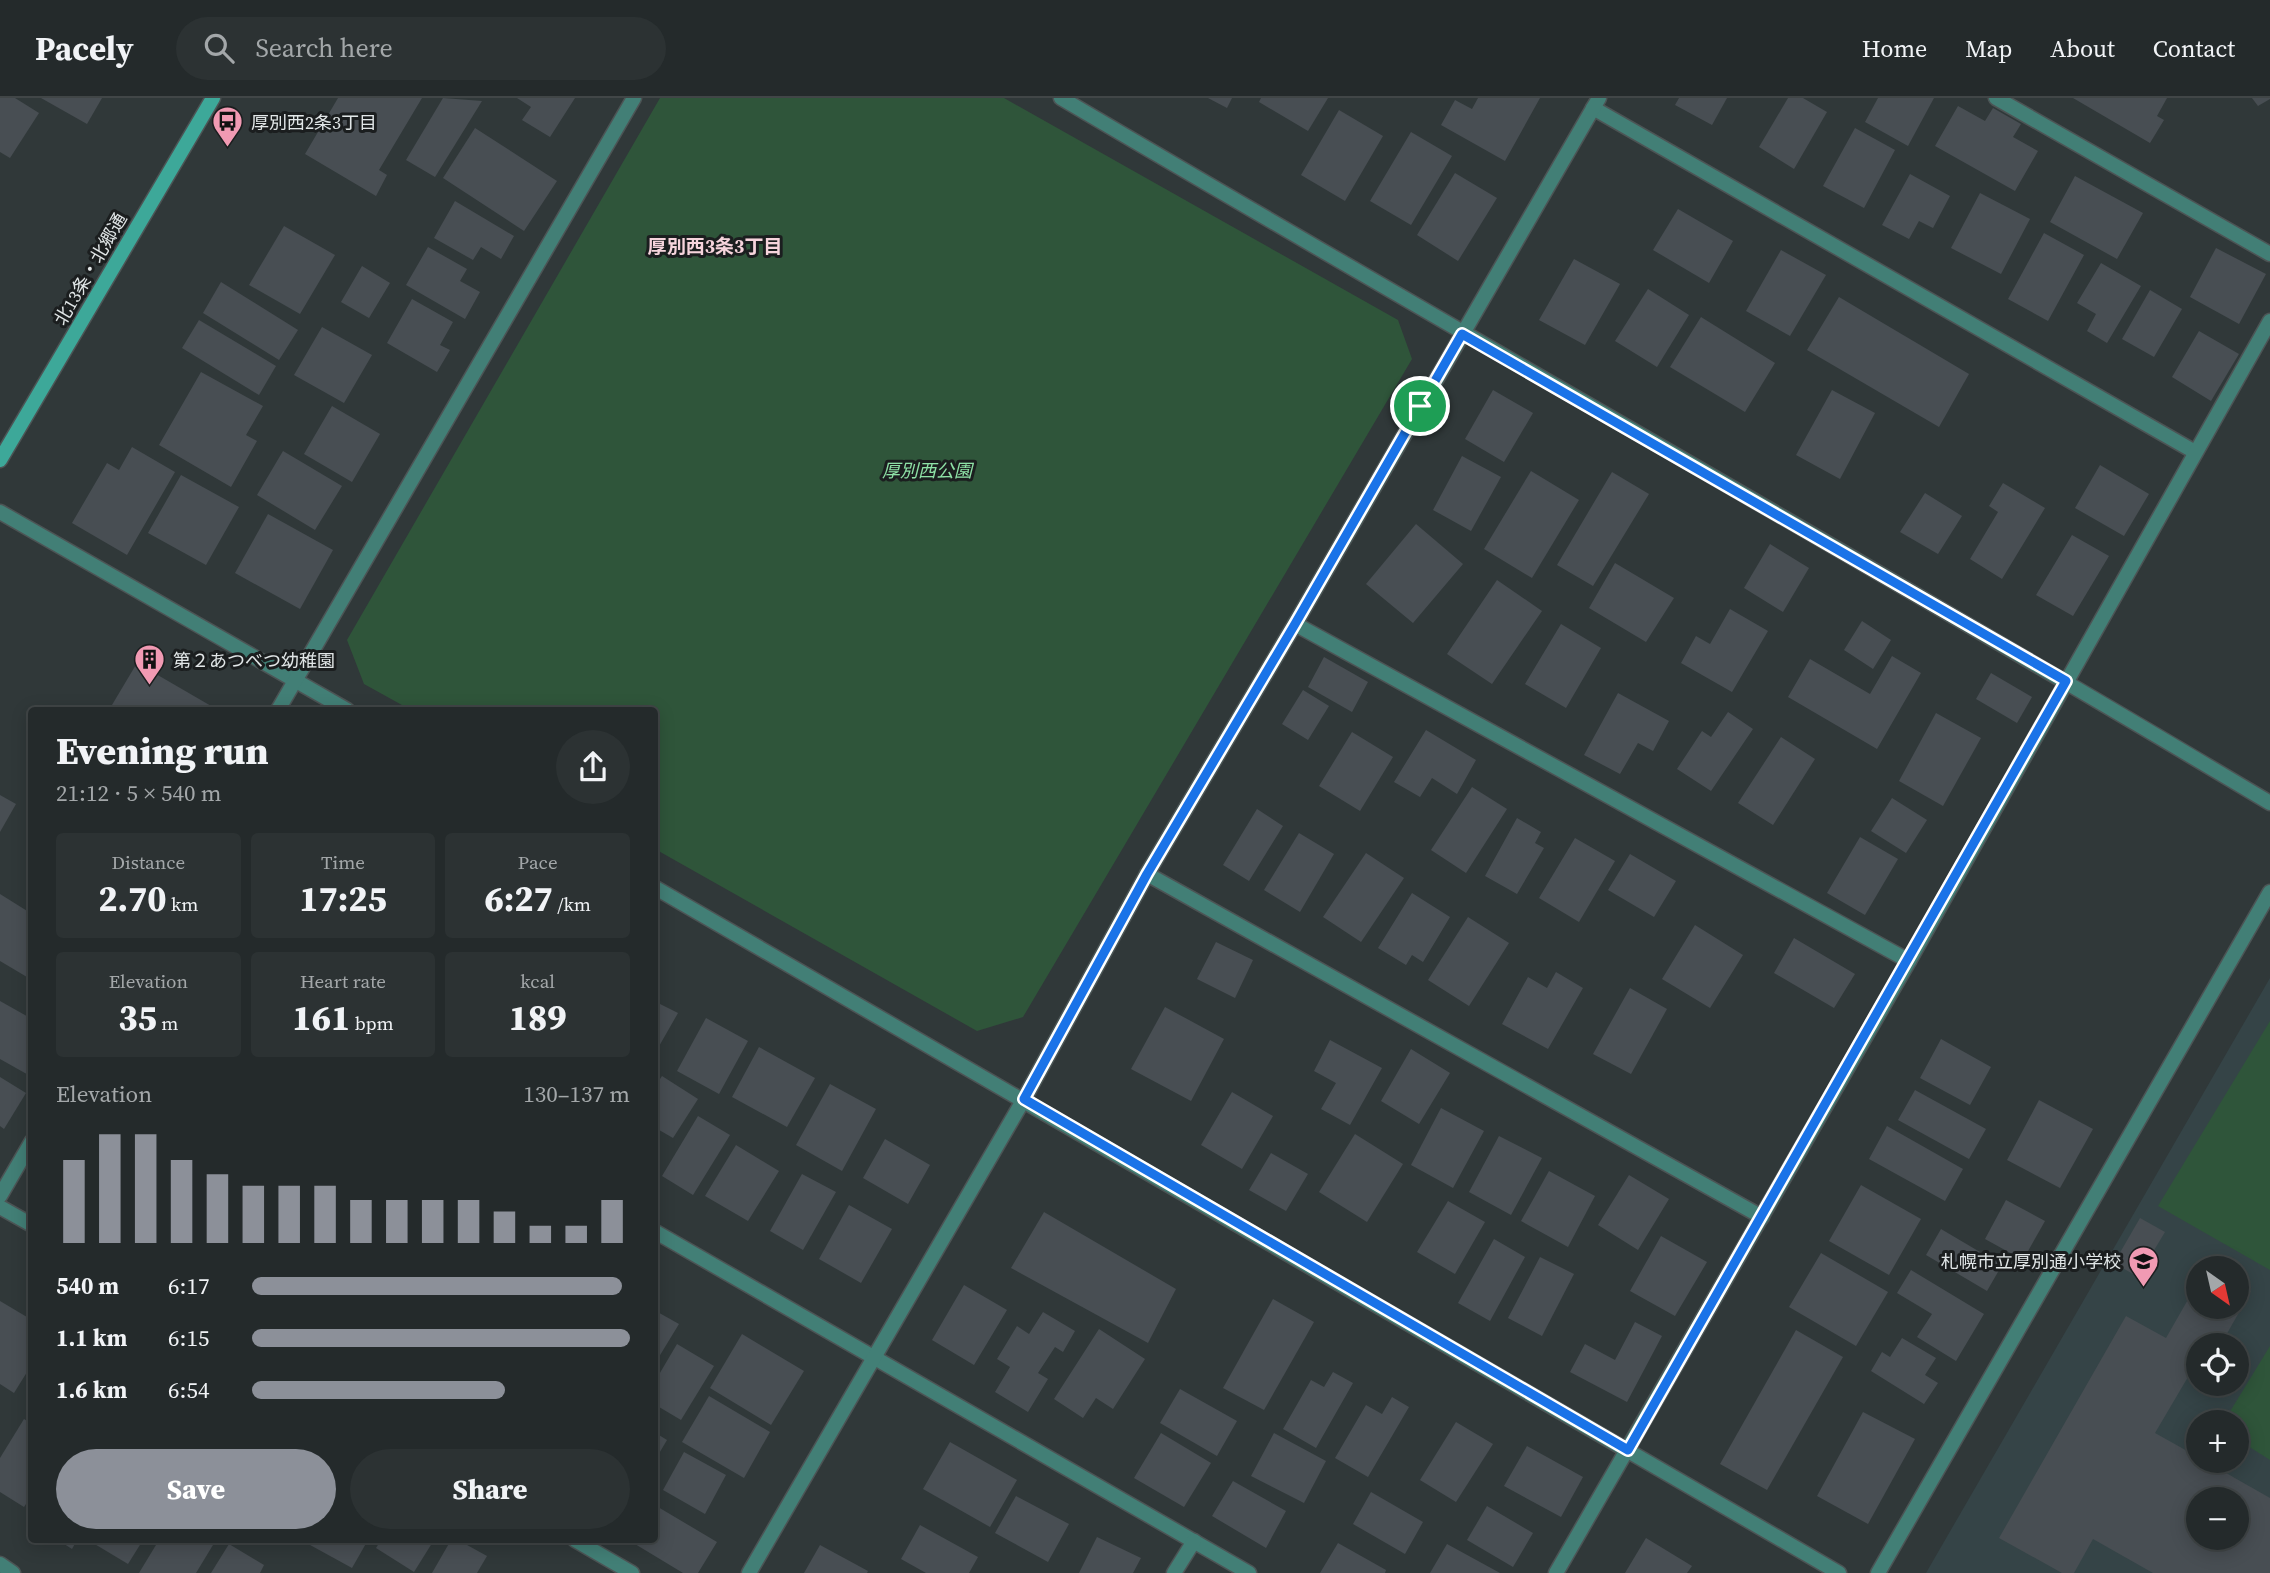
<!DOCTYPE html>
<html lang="en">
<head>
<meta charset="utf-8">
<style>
  :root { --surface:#242a2b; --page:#2c3233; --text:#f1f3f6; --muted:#a3a7a9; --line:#414647; --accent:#8c9099 }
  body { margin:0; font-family:"Source Serif 4","Noto Sans JP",serif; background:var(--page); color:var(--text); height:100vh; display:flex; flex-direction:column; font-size:26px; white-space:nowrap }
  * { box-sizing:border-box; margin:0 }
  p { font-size:23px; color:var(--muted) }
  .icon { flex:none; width:38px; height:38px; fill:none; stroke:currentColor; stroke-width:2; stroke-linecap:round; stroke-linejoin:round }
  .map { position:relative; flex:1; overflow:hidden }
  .sheet { position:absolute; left:28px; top:609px; width:630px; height:836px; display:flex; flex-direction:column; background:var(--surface); border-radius:7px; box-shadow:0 4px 18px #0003,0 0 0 2px var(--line) }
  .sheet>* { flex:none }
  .needle { width:46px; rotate:146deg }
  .tools { position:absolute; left:2186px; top:1158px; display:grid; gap:14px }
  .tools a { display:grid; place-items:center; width:63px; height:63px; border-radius:50%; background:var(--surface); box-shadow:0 4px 18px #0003,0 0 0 2px var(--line); font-size:35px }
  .pin { position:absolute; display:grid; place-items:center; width:60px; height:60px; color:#fff; margin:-30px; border:4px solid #fff; border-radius:50%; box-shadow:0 2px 7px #0007 }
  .round { display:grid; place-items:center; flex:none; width:74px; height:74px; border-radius:37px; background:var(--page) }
  .head { display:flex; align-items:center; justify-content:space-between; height:119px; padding:0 28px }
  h1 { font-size:38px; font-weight:800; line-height:52px }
  .figures { display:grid; grid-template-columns:repeat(3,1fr); gap:10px; height:119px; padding:7px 28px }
  .figures div { display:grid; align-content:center; border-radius:7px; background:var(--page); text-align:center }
  .figures b { font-size:35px; font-weight:800 }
  .figures small { font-size:19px; font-weight:400 }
  .figures p { font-size:19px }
  .chart { height:196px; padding:14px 28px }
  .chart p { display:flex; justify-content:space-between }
  .chart svg { width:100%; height:126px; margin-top:7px; stroke:var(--accent); stroke-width:6 }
  .primary-button { display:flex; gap:14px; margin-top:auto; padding:14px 28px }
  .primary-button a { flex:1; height:80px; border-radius:42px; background:var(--accent); color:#fff; font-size:28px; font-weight:800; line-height:80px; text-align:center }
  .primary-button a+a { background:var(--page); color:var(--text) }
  ul { padding:0 28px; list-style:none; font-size:23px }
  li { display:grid; grid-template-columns:112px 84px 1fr; align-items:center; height:52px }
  li i { height:18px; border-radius:9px; background:var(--accent) }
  header { display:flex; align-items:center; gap:42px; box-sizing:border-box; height:98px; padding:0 35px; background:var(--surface); border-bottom:2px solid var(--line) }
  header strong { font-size:33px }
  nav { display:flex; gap:38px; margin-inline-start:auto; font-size:24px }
  .search { width:490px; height:63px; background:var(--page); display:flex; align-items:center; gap:18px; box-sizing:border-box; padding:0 24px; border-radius:38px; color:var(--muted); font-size:26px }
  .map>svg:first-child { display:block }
</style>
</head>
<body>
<header>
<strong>Pacely</strong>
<div class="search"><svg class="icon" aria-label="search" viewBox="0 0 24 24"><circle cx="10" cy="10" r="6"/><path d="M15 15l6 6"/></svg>Search here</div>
<nav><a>Home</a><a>Map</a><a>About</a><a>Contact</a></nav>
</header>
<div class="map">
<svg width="2270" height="1475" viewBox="0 0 2270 1475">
  <rect width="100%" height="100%" fill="#303839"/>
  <path fill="#354447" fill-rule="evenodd" d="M2270,880V1475H1926ZM2198,1171H2236V1209H2198ZM2198,1248H2236V1286H2198ZM2198,1325H2236V1363H2198ZM2198,1402H2236V1440H2198Z"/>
  <g fill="#2f553a">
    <path d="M660,0H1004L1398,222L1412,261L1023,919L977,933L655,751L654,612H411L364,586L347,542Z"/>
    <path d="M2270,923V1172L2158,1108Z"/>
    <path d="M2270,1248V1362L2237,1341L2236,1325H2223Z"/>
  </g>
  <g fill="#484e53" fill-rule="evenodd">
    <path d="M0,0H15L39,15L10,60L0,54Z"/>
    <path d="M41,0H102L87,26Z"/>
    <path d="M338,0H422L379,72L387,77L376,98L305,56Z"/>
    <path d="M443,0L482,3L435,79L406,62Z"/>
    <path d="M517,0H575L550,39L522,22L531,9Z"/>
    <path d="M1208,0H1232L1227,10Z"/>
    <path d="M1261,0H1328L1308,33L1259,4Z"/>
    <path d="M1478,0H1540L1505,63L1441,27L1455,2L1472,11Z"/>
    <path d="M1679,0H1727L1712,27L1675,7Z"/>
    <path d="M1788,0H1803L1827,14L1794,71L1759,49Z"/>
    <path d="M1878,0H1934L1908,48L1865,24Z"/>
    <path d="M2073,0H2167L2157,18L2164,22L2150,45Z"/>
    <path d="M2252,0H2270V1L2258,8Z"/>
    <path d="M1958,8L1985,23L1993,10L2021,26L2013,39L2038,53L2015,93L1935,48Z"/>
    <path d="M1339,12L1383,38L1345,103L1301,77Z"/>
    <path d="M475,30L557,83L524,133L443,80Z"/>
    <path d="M1855,30L1895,52L1864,110L1823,88Z"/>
    <path d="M1411,34L1452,58L1411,127L1370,103Z"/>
    <path d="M1455,75L1497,100L1458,163L1417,137Z"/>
    <path d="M1910,76L1950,98L1933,130L1919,123L1909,141L1882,127Z"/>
    <path d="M2075,78L2143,115L2117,161L2050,124Z"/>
    <path d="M1980,95L2030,121L2001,176L1951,150Z"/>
    <path d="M455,103L514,138L501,161L481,149L473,162L434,140Z"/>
    <path d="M1678,111L1733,143L1709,185L1653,152Z"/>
    <path d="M284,128L335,157L300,216L249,187Z"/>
    <path d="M2044,135L2084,157L2048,223L2008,201Z"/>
    <path d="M428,149L467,171L460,183L480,194L465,221L406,187Z"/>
    <path d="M2216,150L2266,176L2239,226L2190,199Z"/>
    <path d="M1781,152L1826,177L1790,238L1746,213Z"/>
    <path d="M1574,161L1620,186L1585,247L1539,222Z"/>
    <path d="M2101,165L2141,188L2107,245L2087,233L2096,216L2077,205Z"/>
    <path d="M362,168L390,185L369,220L341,204Z"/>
    <path d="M221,184L298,232L279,262L203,215Z"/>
    <path d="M1648,191L1689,217L1657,269L1615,243Z"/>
    <path d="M2150,192L2182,211L2154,259L2122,241Z"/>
    <path d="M1839,199L1969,276L1939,329L1807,252Z"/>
    <path d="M412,201L453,224L440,247L450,252L437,274L387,245Z"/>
    <path d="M1701,219L1775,265L1745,314L1670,269Z"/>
    <path d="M199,222L276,268L259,297L182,250Z"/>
    <path d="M322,229L372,257L344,305L294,277Z"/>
    <path d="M2199,233L2239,256L2211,303L2172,279Z"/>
    <path d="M201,274L263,308L246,337L257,343L231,389L159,347Z"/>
    <path d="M1493,292L1533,315L1504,364L1465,341Z"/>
    <path d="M1832,292L1875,315L1840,381L1796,357Z"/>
    <path d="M332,308L380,336L352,384L304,356Z"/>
    <path d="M132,349L175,374L127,457L72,425L107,365L119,372Z"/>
    <path d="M283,353L342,388L315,432L257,397Z"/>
    <path d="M1462,358L1501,379L1471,433L1433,412Z"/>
    <path d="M2100,367L2149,396L2124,438L2075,410Z"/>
    <path d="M1531,373L1579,402L1532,480L1484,451Z"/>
    <path d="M1612,374L1649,396L1593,488L1557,467Z"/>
    <path d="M181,377L239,409L206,467L148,435Z"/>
    <path d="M2003,385L2045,410L2002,481L1970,461L1998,414L1989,408Z"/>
    <path d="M1925,395L1962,418L1938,456L1900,434Z"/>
    <path d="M268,416L333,452L300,511L235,475Z"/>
    <path d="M1416,426L1463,466L1413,525L1366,486Z"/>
    <path d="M2072,437L2109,458L2073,518L2036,497Z"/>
    <path d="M1770,446L1809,470L1783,514L1744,490Z"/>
    <path d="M1615,465L1674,500L1646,544L1589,510Z"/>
    <path d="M1497,482L1542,513L1492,586L1447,556Z"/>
    <path d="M1730,511L1768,533L1732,594L1681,565L1696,538L1710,546Z"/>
    <path d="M1862,523L1891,542L1873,571L1844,552Z"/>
    <path d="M1561,526L1601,550L1566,610L1525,586Z"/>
    <path d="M1892,558L1921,575L1877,651L1788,599L1810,561L1870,596Z"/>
    <path d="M1324,559L1368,584L1352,614L1308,589Z"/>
    <path d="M137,565L218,612H109Z"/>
    <path d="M1991,575L2032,599L2017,625L1976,601Z"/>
    <path d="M1303,592L1329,608L1308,642L1282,626Z"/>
    <path d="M1618,595L1669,623L1653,653L1638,645L1620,676L1584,657Z"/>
    <path d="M1728,614L1753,631L1711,693L1677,671L1702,633L1711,639Z"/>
    <path d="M1936,615L1981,640L1943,708L1899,683Z"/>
    <path d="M1426,632L1476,662L1457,696L1432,680L1420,699L1394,684Z"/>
    <path d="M1352,634L1393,659L1360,713L1319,688Z"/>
    <path d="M1781,639L1815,661L1773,727L1738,705Z"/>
    <path d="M1472,689L1507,711L1466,775L1431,752Z"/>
    <path d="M0,697L16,706L0,734Z"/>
    <path d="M1892,700L1927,722L1906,755L1871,733Z"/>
    <path d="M1257,711L1283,728L1249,783L1223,767Z"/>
    <path d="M1517,720L1541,734L1535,745L1544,750L1517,796L1485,778Z"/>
    <path d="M1299,735L1334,756L1300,814L1264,792Z"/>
    <path d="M1860,739L1898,761L1865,817L1827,795Z"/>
    <path d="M1575,740L1615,763L1579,824L1539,800Z"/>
    <path d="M1366,755L1404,780L1361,844L1323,819Z"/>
    <path d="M1630,756L1676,783L1654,819L1608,792Z"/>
    <path d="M1412,795L1450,819L1423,864L1412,857L1406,867L1378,850Z"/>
    <path d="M0,796L32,816V882L0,863Z"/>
    <path d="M1468,819L1509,845L1469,908L1428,882Z"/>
    <path d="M1695,827L1743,857L1710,910L1662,881Z"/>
    <path d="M1794,840L1855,876L1834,910L1774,875Z"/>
    <path d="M1216,844L1253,862L1235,900L1197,881Z"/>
    <path d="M1556,874L1583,890L1548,951L1502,926L1528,879L1547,890Z"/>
    <path d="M1630,890L1667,911L1631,976L1593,956Z"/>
    <path d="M0,903L32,921V979L0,961Z"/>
    <path d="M654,903L678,915L654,957Z"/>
    <path d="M1165,909L1224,941L1191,1003L1131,971Z"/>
    <path d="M706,920L748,943L719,996L677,973Z"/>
    <path d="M1941,941L1991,969L1970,1007L1920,980Z"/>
    <path d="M1330,942L1382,970L1350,1027L1321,1011L1336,985L1314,973Z"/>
    <path d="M759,949L815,980L787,1029L732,999Z"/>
    <path d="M1411,951L1450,975L1419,1026L1381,1003Z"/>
    <path d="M662,978L698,1001L673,1040L654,1029V990Z"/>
    <path d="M0,979L26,995L4,1031L0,1028Z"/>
    <path d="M830,986L876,1011L842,1073L796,1047Z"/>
    <path d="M1915,992L1986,1031L1969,1061L1898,1022Z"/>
    <path d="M1232,994L1273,1018L1242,1071L1201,1047Z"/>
    <path d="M2039,1002L2093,1031L2060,1090L2007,1062Z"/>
    <path d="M1441,1010L1484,1033L1453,1090L1411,1067Z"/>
    <path d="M698,1018L730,1037L693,1097L662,1078Z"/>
    <path d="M1887,1028L1963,1071L1945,1103L1869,1061Z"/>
    <path d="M1355,1036L1403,1066L1367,1124L1319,1094Z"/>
    <path d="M1499,1038L1542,1060L1511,1117L1469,1094Z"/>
    <path d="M885,1041L930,1067L908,1106L863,1080Z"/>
    <path d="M736,1047L779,1073L748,1123L705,1098Z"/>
    <path d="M1271,1055L1308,1076L1286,1113L1249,1092Z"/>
    <path d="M1549,1073L1595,1098L1568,1149L1521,1123Z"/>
    <path d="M802,1076L836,1094L803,1152L770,1133Z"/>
    <path d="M1629,1077L1669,1101L1638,1152L1598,1127Z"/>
    <path d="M1861,1087L1921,1121L1889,1177L1829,1143Z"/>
    <path d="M2006,1102L2045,1123L2023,1162L1985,1141Z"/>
    <path d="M1448,1103L1485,1124L1455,1176L1417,1154Z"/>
    <path d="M849,1107L892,1131L861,1185L819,1161Z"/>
    <path d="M1044,1114L1176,1191L1148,1245L1011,1170Z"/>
    <path d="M2140,1120L2165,1134L2138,1179L2114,1165Z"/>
    <path d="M1941,1131L2002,1167L1987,1193L1926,1157Z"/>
    <path d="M1661,1138L1707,1164L1675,1218L1630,1193Z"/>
    <path d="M1494,1141L1525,1159L1490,1223L1458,1205Z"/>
    <path d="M1821,1155L1888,1194L1856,1248L1789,1209Z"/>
    <path d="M1540,1159L1574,1176L1542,1238L1508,1220Z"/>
    <path d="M1911,1172L1984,1216L1956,1263L1917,1239L1932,1216L1897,1195Z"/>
    <path d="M2198,1184V1209H2236V1185L2251,1193L2220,1248H2198V1262L2155,1335L2198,1359V1363H2205L2270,1400V1475H2153L2093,1441L2074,1475H2062L1999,1440L2126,1218L2166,1240ZM2198,1402H2236V1440H2198Z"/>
    <path d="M964,1187L1007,1212L974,1267L932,1242Z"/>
    <path d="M1273,1201L1314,1224L1264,1312L1223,1290Z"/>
    <path d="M0,1203L32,1222V1266L14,1295L0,1286Z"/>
    <path d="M654,1212L679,1226L654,1267Z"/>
    <path d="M1043,1214L1075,1233L1063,1254L1055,1249L1038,1275L1048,1281L1028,1314L995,1294L1010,1269L997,1261L1017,1228L1029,1236Z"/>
    <path d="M1635,1224L1662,1238L1627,1304L1570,1274L1585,1246L1615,1262Z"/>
    <path d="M1099,1231L1145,1261L1113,1311L1096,1300L1083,1320L1054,1301Z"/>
    <path d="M1796,1232L1843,1259L1767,1392L1720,1366Z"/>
    <path d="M742,1236L804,1273L771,1327L710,1290Z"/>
    <path d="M1902,1240L1936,1260L1925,1277L1938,1285L1924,1306L1871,1273L1882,1254L1890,1259Z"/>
    <path d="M677,1246L714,1268L681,1322L654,1306V1285Z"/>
    <path d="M1333,1274L1353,1285L1316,1350L1283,1331L1311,1282L1324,1289Z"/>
    <path d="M1180,1291L1237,1323L1217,1358L1160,1325Z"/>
    <path d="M709,1298L770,1334L744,1380L682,1344Z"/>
    <path d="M1392,1299L1409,1309L1368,1379L1335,1360L1366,1307L1382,1316Z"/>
    <path d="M1863,1314L1915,1341L1868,1426L1817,1398Z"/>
    <path d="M24,1321L32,1326V1397L24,1409L0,1394V1360Z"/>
    <path d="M1456,1324L1493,1346L1456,1404L1420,1382Z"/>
    <path d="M654,1334L667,1342L654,1364Z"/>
    <path d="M1161,1335L1211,1365L1184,1409L1134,1380Z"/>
    <path d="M1274,1335L1326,1363L1304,1405L1251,1378Z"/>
    <path d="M950,1344L1017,1382L990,1429L923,1391Z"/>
    <path d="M1527,1348L1583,1379L1561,1419L1504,1388Z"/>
    <path d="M684,1354L726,1377L705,1416L663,1392Z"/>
    <path d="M1233,1383L1286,1413L1266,1450L1212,1418Z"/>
    <path d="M1371,1394L1423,1424L1405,1456L1353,1426Z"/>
    <path d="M1016,1398L1069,1426L1048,1464L995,1435Z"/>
    <path d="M1487,1408L1533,1435L1513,1469L1467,1442Z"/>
    <path d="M658,1409L717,1444L698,1475H683L635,1446L637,1442H654V1414Z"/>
    <path d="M920,1427L978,1459L969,1475H926L901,1461Z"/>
    <path d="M1097,1439L1141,1460L1133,1475H1079Z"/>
    <path d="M1646,1440L1692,1468L1687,1475H1625Z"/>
    <path d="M58,1442H77L72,1451Z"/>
    <path d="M88,1442H143L128,1466Z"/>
    <path d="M159,1442H216L196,1475H139Z"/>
    <path d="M301,1442H368L352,1470Z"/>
    <path d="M381,1442H434L414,1474L376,1450Z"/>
    <path d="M451,1442H458L487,1458L477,1475H432Z"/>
    <path d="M1338,1445L1386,1472L1385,1475H1320Z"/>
    <path d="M229,1446L264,1467L260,1475H211Z"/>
    <path d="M1447,1446L1500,1475H1430Z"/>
    <path d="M820,1447L868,1473L867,1475H804Z"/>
  </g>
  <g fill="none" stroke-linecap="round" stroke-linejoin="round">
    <defs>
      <g id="minor">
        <path d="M1061,0C1463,237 1870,466 2270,705"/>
        <path d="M1996,0L2270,156"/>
        <path d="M1593,10L2195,354"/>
        <path d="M0,414L347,612"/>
        <path d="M1295,526L1909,863"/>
        <path d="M278,612L634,0"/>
        <path d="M1147,776L1762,1119"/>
        <path d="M654,789L1839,1475"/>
        <path d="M0,1098L32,1043"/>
        <path d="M0,1109L32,1127"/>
        <path d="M654,1133L1249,1475"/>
        <path d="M575,1442L632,1475"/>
        <path d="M0,1466L13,1475"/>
        <path d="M749,1475L1024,1001L1147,776L1295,526L1599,0"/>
        <path d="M1174,1475L1194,1443"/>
        <path d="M1556,1475L1909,863L2270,223"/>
        <path d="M1878,1475L2270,794"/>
      </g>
      <path id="secondary" d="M0,362L213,0"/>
    </defs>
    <use href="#minor" stroke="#4c5455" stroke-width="17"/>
    <use href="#secondary" stroke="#4c5455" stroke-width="17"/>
    <use href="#minor" stroke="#427f76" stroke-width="14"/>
    <use href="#secondary" stroke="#3da899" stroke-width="14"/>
  </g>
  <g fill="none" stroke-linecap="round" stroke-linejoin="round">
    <defs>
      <path id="route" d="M1462,236L2066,583L1628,1352L1024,1001L1147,776L1295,526Z"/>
    </defs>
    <use href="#route" stroke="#fff" stroke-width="14"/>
    <use href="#route" stroke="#1a73e8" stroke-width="9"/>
  </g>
  <defs>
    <symbol id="bus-pin" viewBox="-11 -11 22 30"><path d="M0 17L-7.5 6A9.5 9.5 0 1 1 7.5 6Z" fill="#f19ab3" stroke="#1b1e1f"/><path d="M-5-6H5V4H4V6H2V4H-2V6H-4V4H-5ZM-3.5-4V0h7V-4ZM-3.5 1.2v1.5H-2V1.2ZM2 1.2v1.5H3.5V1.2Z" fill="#111"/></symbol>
    <symbol id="building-pin" viewBox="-11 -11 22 30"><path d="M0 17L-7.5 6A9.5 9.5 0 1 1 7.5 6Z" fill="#f19ab3" stroke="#1b1e1f"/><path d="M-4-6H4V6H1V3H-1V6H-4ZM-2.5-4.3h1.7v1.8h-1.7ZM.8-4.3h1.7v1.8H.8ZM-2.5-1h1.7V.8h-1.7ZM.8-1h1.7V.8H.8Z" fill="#111"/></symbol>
    <symbol id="school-pin" viewBox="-11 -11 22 30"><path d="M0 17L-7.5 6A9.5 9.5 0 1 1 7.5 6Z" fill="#f19ab3" stroke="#1b1e1f"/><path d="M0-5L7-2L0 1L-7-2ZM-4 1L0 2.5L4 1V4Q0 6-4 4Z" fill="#111"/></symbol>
  </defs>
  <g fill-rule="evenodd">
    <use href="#bus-pin" x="210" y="6" width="35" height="47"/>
    <use href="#building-pin" x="132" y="544" width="35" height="47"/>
    <use href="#school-pin" x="2126" y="1146" width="35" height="47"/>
  </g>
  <g text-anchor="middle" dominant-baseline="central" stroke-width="6" stroke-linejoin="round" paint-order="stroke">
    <g font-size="18" fill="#e1e6e7" stroke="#1b1e1f" text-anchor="start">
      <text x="251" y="24">厚別西2条3丁目</text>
      <text x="173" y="562">第２あつべつ幼稚園</text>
      <text x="2121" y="1163" text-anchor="end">札幌市立厚別通小学校</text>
    </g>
    <g font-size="18" fill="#e1e6e7" stroke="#1b1e1f">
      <text transform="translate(90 171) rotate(-60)">北13条・北郷通</text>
    </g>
    <g font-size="18" font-style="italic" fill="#8ee1a6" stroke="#1b1e1f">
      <text x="927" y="372">厚別西公園</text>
    </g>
    <g font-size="19" font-weight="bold" fill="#f6d4dc" stroke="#1b1e1f">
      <text x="715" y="148">厚別西3条3丁目</text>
    </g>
  </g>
</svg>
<div class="tools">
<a><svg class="needle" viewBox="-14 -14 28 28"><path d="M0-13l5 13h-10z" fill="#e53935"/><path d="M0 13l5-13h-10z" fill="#a3a7a9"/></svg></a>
<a><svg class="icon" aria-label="locate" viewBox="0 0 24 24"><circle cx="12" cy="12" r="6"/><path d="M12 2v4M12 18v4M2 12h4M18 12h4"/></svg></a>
<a>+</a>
<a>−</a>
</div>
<div class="pin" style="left:1420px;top:308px;background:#1e9e55"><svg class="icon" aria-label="arrive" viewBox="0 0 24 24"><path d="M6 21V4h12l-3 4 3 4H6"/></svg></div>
<section class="sheet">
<div class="head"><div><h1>Evening run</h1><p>21:12 · 5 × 540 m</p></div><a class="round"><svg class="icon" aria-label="share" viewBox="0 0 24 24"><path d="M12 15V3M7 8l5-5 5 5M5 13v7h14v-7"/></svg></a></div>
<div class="figures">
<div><p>Distance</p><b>2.70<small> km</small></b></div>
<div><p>Time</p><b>17:25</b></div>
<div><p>Pace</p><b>6:27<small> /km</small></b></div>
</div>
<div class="figures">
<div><p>Elevation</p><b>35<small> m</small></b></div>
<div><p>Heart rate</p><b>161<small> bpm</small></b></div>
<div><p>kcal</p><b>189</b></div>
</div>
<div class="chart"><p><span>Elevation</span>130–137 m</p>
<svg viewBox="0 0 160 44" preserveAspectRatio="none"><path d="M5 44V15M15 44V6M25 44V6M35 44V15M45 44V20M55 44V24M65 44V24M75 44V24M85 44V29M95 44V29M105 44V29M115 44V29M125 44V33M135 44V38M145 44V38M155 44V29"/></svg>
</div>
<ul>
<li><b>540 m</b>6:17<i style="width:98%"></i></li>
<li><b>1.1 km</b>6:15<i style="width:100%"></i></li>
<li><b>1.6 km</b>6:54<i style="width:67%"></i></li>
</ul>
<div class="primary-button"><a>Save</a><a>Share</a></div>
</section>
</div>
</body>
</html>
